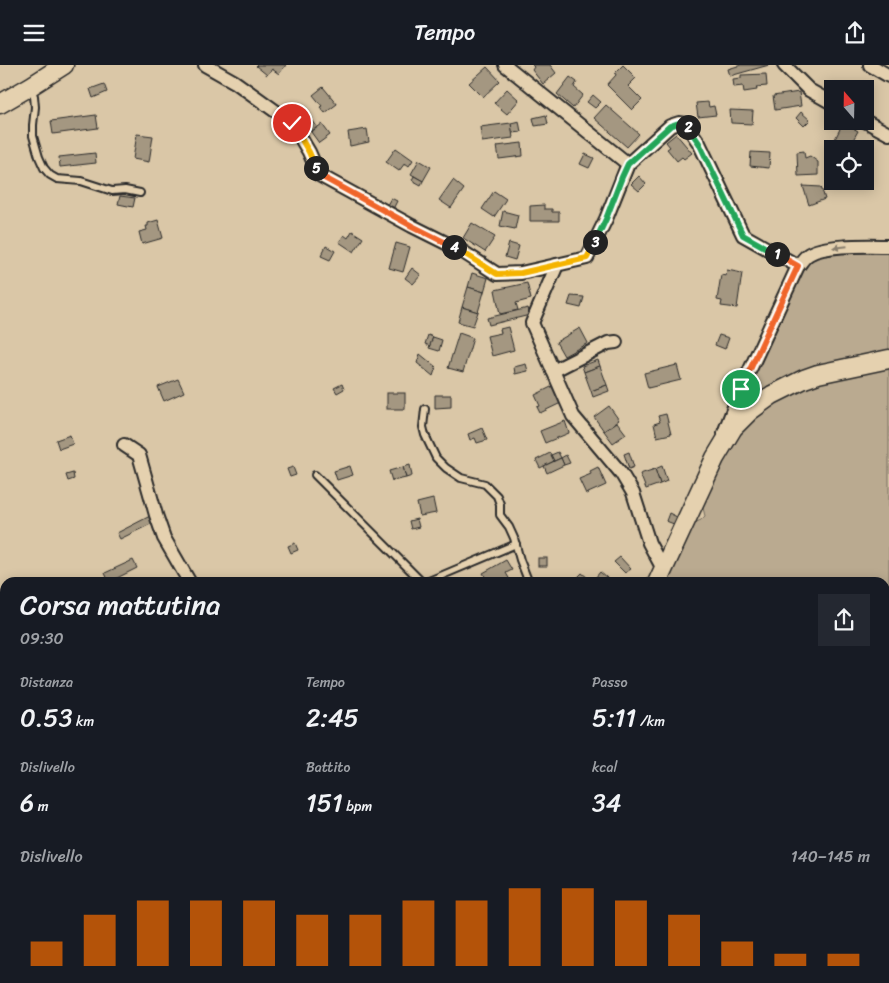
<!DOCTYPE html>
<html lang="it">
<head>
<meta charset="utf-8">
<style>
  :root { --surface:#171b24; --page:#242831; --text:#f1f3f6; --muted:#9ea1a6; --accent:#b45309 }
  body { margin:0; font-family:Sriracha,sans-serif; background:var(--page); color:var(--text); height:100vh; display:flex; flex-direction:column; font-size:19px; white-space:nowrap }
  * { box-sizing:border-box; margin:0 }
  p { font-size:16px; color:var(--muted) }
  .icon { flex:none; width:28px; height:28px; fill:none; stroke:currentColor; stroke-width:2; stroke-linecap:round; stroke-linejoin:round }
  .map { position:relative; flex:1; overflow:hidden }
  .panel { position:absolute; left:0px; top:512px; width:890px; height:406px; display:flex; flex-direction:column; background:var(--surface); border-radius:15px 15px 0 0; box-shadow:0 2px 12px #0003 }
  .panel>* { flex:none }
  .needle { width:32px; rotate:340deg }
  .tools { position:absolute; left:824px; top:15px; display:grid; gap:10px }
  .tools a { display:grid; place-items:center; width:50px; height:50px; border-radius:0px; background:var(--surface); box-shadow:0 2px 12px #0003; font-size:25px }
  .pin { position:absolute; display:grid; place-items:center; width:42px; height:42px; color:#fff; margin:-21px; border:2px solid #fff; border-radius:50%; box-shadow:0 1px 5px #0007 }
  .km { position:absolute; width:25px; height:25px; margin:-12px; border-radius:50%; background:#222; color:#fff; font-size:14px; line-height:25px; text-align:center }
  .round { display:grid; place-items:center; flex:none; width:52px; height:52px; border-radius:0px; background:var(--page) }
  .overview { display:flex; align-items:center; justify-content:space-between; height:85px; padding:0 20px }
  h1 { font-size:28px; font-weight:600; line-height:38px }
  .metrics { display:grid; grid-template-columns:repeat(3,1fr); gap:8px; height:85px; padding:5px 20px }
  .metrics div { display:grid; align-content:center }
  .metrics b { font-size:25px; font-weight:600 }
  .metrics small { font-size:14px; font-weight:400 }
  .metrics p { font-size:14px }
  .chart { height:140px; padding:10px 20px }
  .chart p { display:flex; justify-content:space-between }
  .chart svg { width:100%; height:90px; margin-top:5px; stroke:var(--accent); stroke-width:6 }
  header { display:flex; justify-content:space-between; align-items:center; height:65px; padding:0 20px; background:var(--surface); font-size:22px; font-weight:600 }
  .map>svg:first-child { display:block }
</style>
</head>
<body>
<header><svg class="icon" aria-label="menu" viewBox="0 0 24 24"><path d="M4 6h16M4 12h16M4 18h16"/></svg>Tempo<svg class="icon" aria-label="share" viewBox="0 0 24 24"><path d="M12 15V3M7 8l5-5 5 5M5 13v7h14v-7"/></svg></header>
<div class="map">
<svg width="889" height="918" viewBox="0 0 889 918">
  <rect width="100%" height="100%" fill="#dac7a7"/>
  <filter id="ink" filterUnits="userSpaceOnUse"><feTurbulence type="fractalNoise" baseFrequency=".02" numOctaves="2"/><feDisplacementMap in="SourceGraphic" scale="10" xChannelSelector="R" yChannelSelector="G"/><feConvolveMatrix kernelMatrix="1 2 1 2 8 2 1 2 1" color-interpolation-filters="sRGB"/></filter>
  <g filter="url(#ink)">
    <g fill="#baaa90" stroke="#726a5e">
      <path d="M844,186H889V918H646L644,914H885V518L666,517L692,459L701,455L705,451L702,439L721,400L735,377L748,360L770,341L829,300L821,298L800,306L761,326H747L802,204L814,192Z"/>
      <path d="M340,914H615L611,918H338Z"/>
    </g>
    <g fill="#a49781" stroke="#2b2b2b">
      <path d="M257,0H286L279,9L272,4L267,10L256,1Z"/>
      <path d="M532,0H550L556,8L543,19L532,5L534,2Z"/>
      <path d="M623,0L636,13L628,21L642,35L632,45L607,20L616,10L615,8Z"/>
      <path d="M741,0H769L730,11L728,4Z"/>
      <path d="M487,2L500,16L483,32L469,18Z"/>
      <path d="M766,9L767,21L756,22L757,25L744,27L743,21L734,22L733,14L741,13V10Z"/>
      <path d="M570,12L577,17L574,22L583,30L573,43L557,29Z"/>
      <path d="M829,18L841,24H832V26L827,23Z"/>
      <path d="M104,19L107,27L93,33L90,24Z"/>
      <path d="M323,22L337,39L325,48L320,42L322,41L313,30Z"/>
      <path d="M507,24L519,35L507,49L494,38Z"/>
      <path d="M799,27L801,41L775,45L773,31Z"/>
      <path d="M593,30L601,37L595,43L587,37Z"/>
      <path d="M708,37L709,42L714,41L716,50L698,52L696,38Z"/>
      <path d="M606,40L639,69L627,82L594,53Z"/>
      <path d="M295,43L302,50L297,54L291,47Z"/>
      <path d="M730,45L753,46L752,59L731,58Z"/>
      <path d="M801,47L810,55L804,61L796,53Z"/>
      <path d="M96,50L98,63L53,69L51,56Z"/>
      <path d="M546,50L548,59L535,61L533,53Z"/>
      <path d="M313,56L317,62L311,67L307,61Z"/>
      <path d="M519,56L521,67L512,68L511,58Z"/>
      <path d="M511,58L513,73L482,77L480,62Z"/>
      <path d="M840,58H844L858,66L849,82L835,74L840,64L838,62Z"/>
      <path d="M322,59L330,70L319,78L311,67Z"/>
      <path d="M367,64L369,77L350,81L348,67Z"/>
      <path d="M137,69L153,71L149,97L133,94Z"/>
      <path d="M676,69L692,88L684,94L682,92L677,96L667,84L670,82L666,77Z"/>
      <path d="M522,78L523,91L499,94L497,81Z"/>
      <path d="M396,83L413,95L409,101L405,98L399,106L386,97Z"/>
      <path d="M804,86L805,93L810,91L818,97V110L798,111L797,87Z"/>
      <path d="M751,87L770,88L769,103L750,101Z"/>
      <path d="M95,88L96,98L60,102L59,92Z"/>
      <path d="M585,89L594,93L589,103L580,99Z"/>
      <path d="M419,95L431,102L423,116L411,109Z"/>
      <path d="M414,111L423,116L421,120L412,115Z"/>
      <path d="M639,111L646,119L639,126L631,119Z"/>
      <path d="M453,115L464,124L451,143L439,135Z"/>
      <path d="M803,121L821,122L825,134L809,140Z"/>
      <path d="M494,126L506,134L494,152L482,144Z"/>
      <path d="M120,131L135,133L133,142L118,139Z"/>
      <path d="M391,133L397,136L393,144L387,140Z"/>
      <path d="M544,140V144H552V147H559V156H530V141Z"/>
      <path d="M503,146L518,150L515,164L500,161Z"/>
      <path d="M158,155L163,173L142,179L139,167L147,165L146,161H148V158Z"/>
      <path d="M472,158L495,172L485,187L463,173Z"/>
      <path d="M352,166L363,173L354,187L339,177L344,170L348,173Z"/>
      <path d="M396,178L410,182L403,207L389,203Z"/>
      <path d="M509,178L519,181L515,195L505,192Z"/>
      <path d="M326,181L335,186L330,195L321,191Z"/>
      <path d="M412,203L421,210L413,219L405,213Z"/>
      <path d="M727,205L742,208L737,243L721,241L722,236L717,235L721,210L726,211Z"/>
      <path d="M472,208L488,213L484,227L468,222Z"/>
      <path d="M527,218L531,234L516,238L518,245L500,249L495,225Z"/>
      <path d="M468,222L484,227L478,247L462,242Z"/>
      <path d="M571,231L584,232L581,243L568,240Z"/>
      <path d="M462,242L478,247L473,261L458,257Z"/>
      <path d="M528,243L530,250L489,260L487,253Z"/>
      <path d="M508,262L514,285L492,291L487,271L501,268L500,264Z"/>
      <path d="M580,263L588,278L564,291L556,277Z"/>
      <path d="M459,268L473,273L463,307L448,303Z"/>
      <path d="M428,270L433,272L430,281L425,279Z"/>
      <path d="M719,270L729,273L725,284L715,280Z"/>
      <path d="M433,272L442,275L439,286L429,283Z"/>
      <path d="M420,289L436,302L433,311L417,298Z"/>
      <path d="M598,295L600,301L584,307L582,301Z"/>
      <path d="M526,299L528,306L515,309L514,302Z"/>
      <path d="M677,300L681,315L648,323L644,308Z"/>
      <path d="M600,301L607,320L591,326L584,307Z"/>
      <path d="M178,314L184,327L164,336L158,322Z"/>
      <path d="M342,319L344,324L337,328L334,323Z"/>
      <path d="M607,320L609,326L593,332L591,326Z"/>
      <path d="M553,321L561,338L540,348L537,342L540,341L535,330Z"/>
      <rect x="387" y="328" width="18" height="16"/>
      <path d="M435,330H451V342L435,343Z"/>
      <path d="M609,341L619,355L604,366L594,352Z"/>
      <path d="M666,349L671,369L657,372L654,359L660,357L658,351Z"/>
      <path d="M565,356L569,368L545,378L540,366Z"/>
      <path d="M617,357L626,369L613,378L604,366Z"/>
      <path d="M482,363L487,375L477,378L475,373L470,375L468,369Z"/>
      <path d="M70,370L73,379L59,384L56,375Z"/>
      <path d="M558,387L561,393L554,396L551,390Z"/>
      <path d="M629,387L634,402L629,404L624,389Z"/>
      <path d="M550,388L554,396L540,403L536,395Z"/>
      <path d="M566,390L570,398L564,400L561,393Z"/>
      <path d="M561,393L564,400L547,408L544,401Z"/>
      <path d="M410,400L412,411L406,413L403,402Z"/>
      <path d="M350,401L353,410L337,415L334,406Z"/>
      <path d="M662,401L667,416L660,419L655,404Z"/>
      <path d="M293,402L296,410L290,412L287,404Z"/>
      <path d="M403,402L406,413L392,416L389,406Z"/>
      <path d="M598,402L606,420L586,429L579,414L591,409L590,406Z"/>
      <path d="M655,404L660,419L646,424L640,409Z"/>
      <path d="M73,408L74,414L68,416L66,410Z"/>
      <path d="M433,434L436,448L420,451L417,438Z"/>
      <path d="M669,448L677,452L674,459L666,456Z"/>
      <path d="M152,450L155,457L120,474L117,468Z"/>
      <path d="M417,454L419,462L411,464L409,456Z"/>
      <path d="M295,478L298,485L291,488L288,481Z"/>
      <path d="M620,492L631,504L625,508L614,497Z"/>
      <rect x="538" y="493" width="9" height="8"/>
      <path d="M133,495L137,503L109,517L105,508Z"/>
      <path d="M506,495L512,505L506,508L510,515L506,518H489L483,508Z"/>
      <path d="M600,507L613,518H591Z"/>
      <path d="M582,508L588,513L584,518H576L574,516Z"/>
      <path d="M572,914H577L578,915L582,914L584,917L588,915L589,918H563Z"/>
    </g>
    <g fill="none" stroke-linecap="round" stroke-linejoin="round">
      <defs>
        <g id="lane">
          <path d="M31,23L34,31L35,42L33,60V71L39,92L44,103L50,110L57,114L81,116L112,126L125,125L140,128"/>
          <path d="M425,344L423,362L425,370L436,393L446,403L461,413L485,419L497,431L500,439V450L509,462L514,473L520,495L529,518"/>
          <path d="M315,410L423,518"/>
          <path d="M424,518L516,479"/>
        </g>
        <g id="street">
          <path d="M205,0L235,17L292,58L309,87L319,110L412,161L460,185L497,209L521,208L587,193L606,154L628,99L670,61L679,58L686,59L699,78L743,170L798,201"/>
          <path d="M505,0L628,99"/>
          <path d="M784,0L809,25L832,38"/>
          <path d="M870,0L889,11"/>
          <path d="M865,56L889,69"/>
          <path d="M557,200L532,258L573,351L621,408L633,428L649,478L663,504"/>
          <path d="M553,306L608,278L616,277"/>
          <path d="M724,368L741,324L798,201C802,196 804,192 809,189C826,179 869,181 889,181"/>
          <path d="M124,380L139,390L156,450L164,473L190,518"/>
        </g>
        <g id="secondary">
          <path d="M0,39L31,21L64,0"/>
          <path d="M657,518L715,393L733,363L750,346L772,330L804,314L818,309L889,294"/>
          <path d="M621,914L624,918"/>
          <path d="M636,914L639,918"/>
          <path d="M324,918L329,914"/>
        </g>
      </defs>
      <use href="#lane" stroke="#2b2b2b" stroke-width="10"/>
      <use href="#street" stroke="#2b2b2b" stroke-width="16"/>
      <use href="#secondary" stroke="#2b2b2b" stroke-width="21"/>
      <use href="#lane" stroke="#e5d1af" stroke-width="6"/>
      <use href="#street" stroke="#e5d1af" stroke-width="12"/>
      <use href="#secondary" stroke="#e5d1af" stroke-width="18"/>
    </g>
    <defs><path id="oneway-solid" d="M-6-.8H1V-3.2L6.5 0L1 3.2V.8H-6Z" transform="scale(1.25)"/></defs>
    <use fill="#887e6d" href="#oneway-solid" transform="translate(840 182) rotate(174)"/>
  </g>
  <g fill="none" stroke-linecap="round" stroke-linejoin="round" filter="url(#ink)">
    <defs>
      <path id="split-1" d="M741,324L798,201L777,189"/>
      <path id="split-2" d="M688,62L699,78L743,170L777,189"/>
      <path id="split-3" d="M595,177L606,154L622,112L628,99L670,61L679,58L686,59L688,62"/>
      <path id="split-4" d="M454,182L497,209L521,208L587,193L595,177"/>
      <path id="split-5" d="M316,103L319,110L412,161L454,182"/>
      <path id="split-6" d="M292,58L309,87L316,103"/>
    </defs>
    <use href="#split-1" stroke="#fff" stroke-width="10"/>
    <use href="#split-2" stroke="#fff" stroke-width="10"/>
    <use href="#split-3" stroke="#fff" stroke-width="10"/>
    <use href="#split-4" stroke="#fff" stroke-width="10"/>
    <use href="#split-5" stroke="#fff" stroke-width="10"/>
    <use href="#split-6" stroke="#fff" stroke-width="10"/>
    <use href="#split-1" stroke="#f0652b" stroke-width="6"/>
    <use href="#split-2" stroke="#22a559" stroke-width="6"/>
    <use href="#split-3" stroke="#22a559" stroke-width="6"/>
    <use href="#split-4" stroke="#f5b400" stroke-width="6"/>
    <use href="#split-5" stroke="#f0652b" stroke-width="6"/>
    <use href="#split-6" stroke="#f5b400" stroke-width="6"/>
  </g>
</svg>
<div class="tools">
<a><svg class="needle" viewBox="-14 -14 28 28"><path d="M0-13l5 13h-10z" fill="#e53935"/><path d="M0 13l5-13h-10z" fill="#9ea1a6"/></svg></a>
<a><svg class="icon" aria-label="locate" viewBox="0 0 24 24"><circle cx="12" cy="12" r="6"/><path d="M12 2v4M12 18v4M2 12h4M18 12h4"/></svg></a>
</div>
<div class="pin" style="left:741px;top:324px;background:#1e9e55"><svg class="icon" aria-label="arrive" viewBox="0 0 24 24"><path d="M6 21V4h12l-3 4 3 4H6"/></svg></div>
<div class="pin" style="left:292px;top:58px;background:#d93025"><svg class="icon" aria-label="check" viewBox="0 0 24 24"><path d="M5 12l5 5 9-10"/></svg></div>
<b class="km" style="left:777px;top:189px">1</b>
<b class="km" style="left:688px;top:62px">2</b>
<b class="km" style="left:595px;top:177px">3</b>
<b class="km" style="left:454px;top:182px">4</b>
<b class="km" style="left:316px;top:103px">5</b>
<section class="panel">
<div class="overview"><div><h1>Corsa mattutina</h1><p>09:30</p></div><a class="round"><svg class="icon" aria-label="share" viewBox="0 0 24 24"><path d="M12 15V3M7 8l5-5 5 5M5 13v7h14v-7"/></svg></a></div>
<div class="metrics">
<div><p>Distanza</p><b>0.53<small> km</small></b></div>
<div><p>Tempo</p><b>2:45</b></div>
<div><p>Passo</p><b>5:11<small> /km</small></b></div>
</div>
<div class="metrics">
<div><p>Dislivello</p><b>6<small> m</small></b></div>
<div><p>Battito</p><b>151<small> bpm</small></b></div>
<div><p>kcal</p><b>34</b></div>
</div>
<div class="chart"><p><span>Dislivello</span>140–145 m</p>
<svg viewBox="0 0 160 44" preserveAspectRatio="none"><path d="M5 44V32M15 44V19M25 44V12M35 44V12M45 44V12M55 44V19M65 44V19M75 44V12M85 44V12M95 44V6M105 44V6M115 44V12M125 44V19M135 44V32M145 44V38M155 44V38"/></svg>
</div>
</section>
</div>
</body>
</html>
